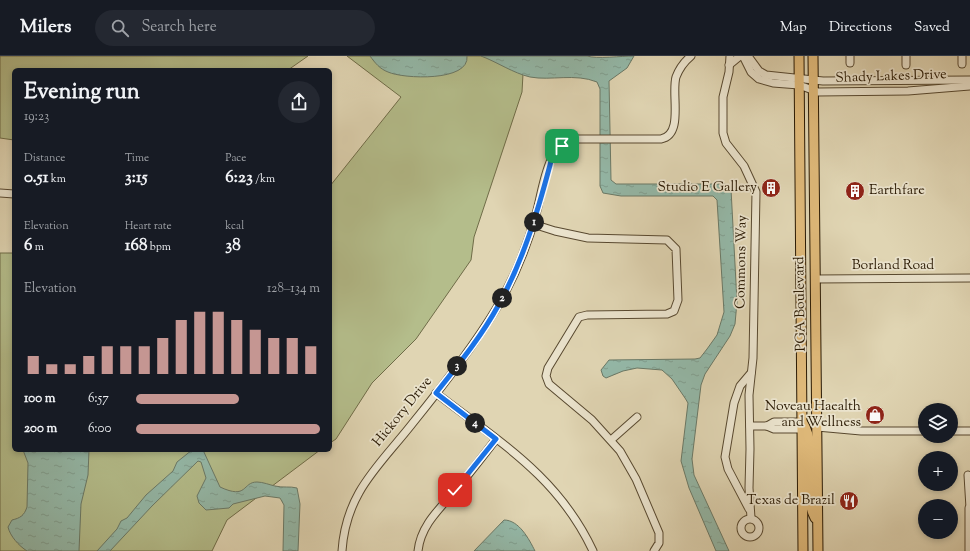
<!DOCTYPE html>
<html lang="en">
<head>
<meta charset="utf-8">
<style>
  :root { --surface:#171b24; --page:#242831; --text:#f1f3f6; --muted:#9ea1a6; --line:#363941; --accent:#c59692 }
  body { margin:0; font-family:"Sorts Mill Goudy",serif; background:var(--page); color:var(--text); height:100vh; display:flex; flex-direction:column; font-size:15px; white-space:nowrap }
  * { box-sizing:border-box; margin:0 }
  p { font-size:13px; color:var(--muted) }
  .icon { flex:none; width:22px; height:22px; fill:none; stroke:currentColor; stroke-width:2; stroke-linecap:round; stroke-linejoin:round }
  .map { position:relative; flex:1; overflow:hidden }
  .sheet { position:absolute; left:12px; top:12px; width:320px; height:384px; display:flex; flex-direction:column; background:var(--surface); border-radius:6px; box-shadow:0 2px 6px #0003 }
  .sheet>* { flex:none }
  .controls { position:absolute; left:918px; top:347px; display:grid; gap:8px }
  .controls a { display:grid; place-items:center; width:40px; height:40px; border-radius:50%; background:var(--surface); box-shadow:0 2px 6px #0003; font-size:20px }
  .pin { position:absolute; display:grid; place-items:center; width:34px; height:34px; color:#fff; margin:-17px; border-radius:8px; box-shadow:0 2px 6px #0006 }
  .km { position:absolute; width:20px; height:20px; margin:-10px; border-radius:50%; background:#222; color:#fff; font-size:11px; line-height:20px; text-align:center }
  .round { display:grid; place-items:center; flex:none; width:42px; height:42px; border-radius:21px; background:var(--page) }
  .summary { display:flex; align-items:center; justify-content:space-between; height:68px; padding:0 12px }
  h1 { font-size:22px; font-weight:700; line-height:30px }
  .figures { display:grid; grid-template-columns:repeat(3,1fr); gap:6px; height:68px; padding:4px 12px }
  .figures div { display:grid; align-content:center }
  .figures b { font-size:17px; font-weight:700 }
  .figures small { font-size:11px; font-weight:400 }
  .figures p { font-size:11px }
  .chart { height:112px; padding:8px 12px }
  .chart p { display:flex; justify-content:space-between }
  .chart svg { width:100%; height:72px; margin-top:4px; stroke:var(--accent); stroke-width:6 }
  ul { padding:0 12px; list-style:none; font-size:13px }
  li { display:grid; grid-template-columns:64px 48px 1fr; align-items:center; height:30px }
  li i { height:10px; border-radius:5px; background:var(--accent) }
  header { display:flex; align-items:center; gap:24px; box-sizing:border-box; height:56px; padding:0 20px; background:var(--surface); border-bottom:1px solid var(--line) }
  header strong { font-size:19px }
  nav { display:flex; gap:22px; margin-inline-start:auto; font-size:14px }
  .search { width:280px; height:36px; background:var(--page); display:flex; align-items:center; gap:10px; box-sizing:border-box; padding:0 14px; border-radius:22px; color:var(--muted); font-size:15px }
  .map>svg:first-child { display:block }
</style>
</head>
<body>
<header>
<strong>Milers</strong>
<div class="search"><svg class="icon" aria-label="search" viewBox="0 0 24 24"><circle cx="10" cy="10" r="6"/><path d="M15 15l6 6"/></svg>Search here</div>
<nav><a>Map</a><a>Directions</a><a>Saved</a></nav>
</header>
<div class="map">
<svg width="970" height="495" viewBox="0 0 970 495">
  <defs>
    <pattern id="water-ripples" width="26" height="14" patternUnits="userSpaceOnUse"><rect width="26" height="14" fill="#94b9a9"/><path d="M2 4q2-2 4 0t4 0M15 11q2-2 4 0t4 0" fill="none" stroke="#809e90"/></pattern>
  </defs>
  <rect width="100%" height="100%" fill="#e0d5b3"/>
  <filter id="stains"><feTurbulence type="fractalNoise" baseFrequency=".005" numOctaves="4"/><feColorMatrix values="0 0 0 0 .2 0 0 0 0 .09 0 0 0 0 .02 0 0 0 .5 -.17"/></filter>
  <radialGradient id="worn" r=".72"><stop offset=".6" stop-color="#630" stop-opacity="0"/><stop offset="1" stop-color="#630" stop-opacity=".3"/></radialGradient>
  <g fill="#b4bd8b" stroke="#6f6c48">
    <path d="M0,0H308L288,14H14V84L0,82Z"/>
    <path d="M347,0H524L522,36L474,181L471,204L416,283L372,327L336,383L330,387V130L401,41Z"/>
    <path d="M0,197H14V394H320L227,464L212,495H0Z"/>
  </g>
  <g fill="url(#water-ripples)" stroke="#6a7967">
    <path d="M370,0H467C470,26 403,23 388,16C380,13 375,7 370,0Z"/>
    <path d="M481,0H587C596,3 622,0 634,0L627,12L609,25L611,124L616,128H725L731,133L737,246L735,268L730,280L705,318L701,329L692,403L694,419L729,495H716L689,432L681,405L688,347L685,342L672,323L662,314L637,312L623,315L606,322L603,320L601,314L609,304L695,303L700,302L707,293L717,279L724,256L717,144L713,140H621L603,137L600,130V33L597,26C575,17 551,25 530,21C513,17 497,6 481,0Z"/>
    <path d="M23,394H89L88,419L81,448L79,495H27C19,490 10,480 8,471L12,464C20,462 24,460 27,451L28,407Z"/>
    <path d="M192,394H203L220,431C248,444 242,426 257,426C263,426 270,429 275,430C283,432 290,430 297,432L300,448L298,495H283L284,449L280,442L265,440L233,448L229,452L206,454L199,447L197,440L206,422L201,406L198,405L152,450L110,495H97L117,473L121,465L127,462L146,439L173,415L177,406Z"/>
    <path d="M504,464C519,464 529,483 535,495H474Z"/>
  </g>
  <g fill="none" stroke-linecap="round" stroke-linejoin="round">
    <defs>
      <g id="minor">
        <path d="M730,0L729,16L723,41V77L726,87L744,110L756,136L753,302L749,339L750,393L749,432L751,462"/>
        <path d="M743,0L751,16L759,23L773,27L799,29L818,36L908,35L970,30"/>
        <path d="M748,0L759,15L766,19L823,25L970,24"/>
        <path d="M906,0V9"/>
        <path d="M850,7V0"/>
        <path d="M962,8V0"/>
        <path d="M729,9L740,0"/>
        <path d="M0,137L14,138"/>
        <path d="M533,168L555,175L588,182L667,184L676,193L678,244L674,255L667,258L587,259L579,261L548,312L546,320L549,328L592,364L620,395L636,423L659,477V487L654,495"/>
        <path d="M815,223L970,222"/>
        <path d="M436,337C499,386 558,420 593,495"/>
        <path d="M750,370H767L774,366H802"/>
        <path d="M767,370L774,373H802"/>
        <path d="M817,371L861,375H925"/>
        <path d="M951,375H970"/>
        <path d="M611,384L637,361"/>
        <path d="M968,419L970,452"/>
        <path d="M969,452V495"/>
        <path d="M749,453L728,413L725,401L734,347L740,330L751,317"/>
        <circle cx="750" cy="472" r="9"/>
        <path d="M342,495C346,436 379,410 412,368C442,331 472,293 496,253C514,223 527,191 536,158C541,141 544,115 553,100C559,91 567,86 578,83H661C684,79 671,38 676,21C679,13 685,5 691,0"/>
        <path d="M418,495C421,467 443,450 460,429C472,414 484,399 496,383"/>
      </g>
      <g id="major">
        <path d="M799,0L803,495"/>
        <path d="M813,0L818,495"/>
        <path d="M803,367C820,395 800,433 815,462"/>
      </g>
    </defs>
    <use href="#minor" stroke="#584930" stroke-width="9"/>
    <use href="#major" stroke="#2a1a04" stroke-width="11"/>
    <use href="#minor" stroke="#ebe4ce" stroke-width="7"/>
    <use href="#major" stroke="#e0ba7a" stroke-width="9"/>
  </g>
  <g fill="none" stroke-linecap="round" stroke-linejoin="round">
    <defs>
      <path id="route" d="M455,434L496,383L436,337C458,309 481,281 498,250C523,205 537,158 550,109L552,101L562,90"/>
    </defs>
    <use href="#route" stroke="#fff" stroke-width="8"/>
    <use href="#route" stroke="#1a73e8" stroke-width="5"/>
  </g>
  <defs>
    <symbol id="building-disc" viewBox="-11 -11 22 22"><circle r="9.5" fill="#8f2418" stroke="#ebe4ce"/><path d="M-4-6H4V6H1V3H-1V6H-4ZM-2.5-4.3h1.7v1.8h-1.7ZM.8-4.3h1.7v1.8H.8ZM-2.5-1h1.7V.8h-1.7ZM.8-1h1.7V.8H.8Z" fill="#fff"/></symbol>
    <symbol id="shop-disc" viewBox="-11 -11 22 22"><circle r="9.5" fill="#8f2418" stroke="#ebe4ce"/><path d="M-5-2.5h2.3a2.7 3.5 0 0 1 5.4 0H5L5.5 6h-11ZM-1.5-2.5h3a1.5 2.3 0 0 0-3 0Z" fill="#fff"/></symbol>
    <symbol id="restaurant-disc" viewBox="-11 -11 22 22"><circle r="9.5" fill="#8f2418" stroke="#ebe4ce"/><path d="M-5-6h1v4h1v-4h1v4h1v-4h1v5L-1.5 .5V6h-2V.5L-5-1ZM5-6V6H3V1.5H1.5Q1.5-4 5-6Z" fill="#fff"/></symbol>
  </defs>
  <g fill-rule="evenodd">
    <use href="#building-disc" x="760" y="121" width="22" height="22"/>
    <use href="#building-disc" x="844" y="124" width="22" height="22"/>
    <use href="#shop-disc" x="864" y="348" width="22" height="22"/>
    <use href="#restaurant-disc" x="838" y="434" width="22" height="22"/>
  </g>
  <g text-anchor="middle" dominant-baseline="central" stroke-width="3.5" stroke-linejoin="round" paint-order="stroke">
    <g font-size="14" fill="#2a1a04" stroke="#ebe4ce">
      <text transform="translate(891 21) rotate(-2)">Shady Lakes Drive</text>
      <text transform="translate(742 206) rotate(-89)">Commons Way</text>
      <text x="893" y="210">Borland Road</text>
      <text transform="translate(801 248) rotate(-91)">PGA Boulevard</text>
      <text transform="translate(403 356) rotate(-51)">Hickory Drive</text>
    </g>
    <g font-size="14" fill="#2a1a04" stroke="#ebe4ce" text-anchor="end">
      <text x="757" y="132">Studio E Gallery</text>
      <text x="869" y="135" text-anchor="start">Earthfare</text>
      <text x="861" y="351">Noveau Haealth<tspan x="861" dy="16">and Wellness</tspan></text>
      <text x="835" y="445">Texas de Brazil</text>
    </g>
  </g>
  <rect width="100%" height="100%" filter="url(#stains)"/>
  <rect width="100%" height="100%" fill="url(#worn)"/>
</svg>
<div class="controls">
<a><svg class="icon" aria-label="layers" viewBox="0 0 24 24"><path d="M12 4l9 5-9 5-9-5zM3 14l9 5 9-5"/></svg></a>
<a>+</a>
<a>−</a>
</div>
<div class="pin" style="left:562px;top:90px;background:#1e9e55"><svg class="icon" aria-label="arrive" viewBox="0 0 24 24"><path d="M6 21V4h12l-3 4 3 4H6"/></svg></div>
<div class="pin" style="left:455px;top:434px;background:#d93025"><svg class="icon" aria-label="check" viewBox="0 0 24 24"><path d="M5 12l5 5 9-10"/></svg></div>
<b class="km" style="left:534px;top:166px">1</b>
<b class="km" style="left:502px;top:242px">2</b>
<b class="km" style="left:457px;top:310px">3</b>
<b class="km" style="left:475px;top:367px">4</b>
<section class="sheet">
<div class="summary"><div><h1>Evening run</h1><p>19:23</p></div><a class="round"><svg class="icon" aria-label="share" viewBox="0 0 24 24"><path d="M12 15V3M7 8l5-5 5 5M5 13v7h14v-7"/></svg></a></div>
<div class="figures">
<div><p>Distance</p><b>0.51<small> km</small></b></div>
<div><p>Time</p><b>3:15</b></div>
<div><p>Pace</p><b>6:23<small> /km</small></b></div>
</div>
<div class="figures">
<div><p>Elevation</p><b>6<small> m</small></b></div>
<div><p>Heart rate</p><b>168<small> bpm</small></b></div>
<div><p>kcal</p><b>38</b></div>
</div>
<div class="chart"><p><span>Elevation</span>128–134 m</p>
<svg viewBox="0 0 160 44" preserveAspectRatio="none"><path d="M5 44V33M15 44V38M25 44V38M35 44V33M45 44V27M55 44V27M65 44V27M75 44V22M85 44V11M95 44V6M105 44V6M115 44V11M125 44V17M135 44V22M145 44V22M155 44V27"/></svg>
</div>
<ul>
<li><b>100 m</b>6:57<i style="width:56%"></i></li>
<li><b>200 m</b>6:00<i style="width:100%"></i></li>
</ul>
</section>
</div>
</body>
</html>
